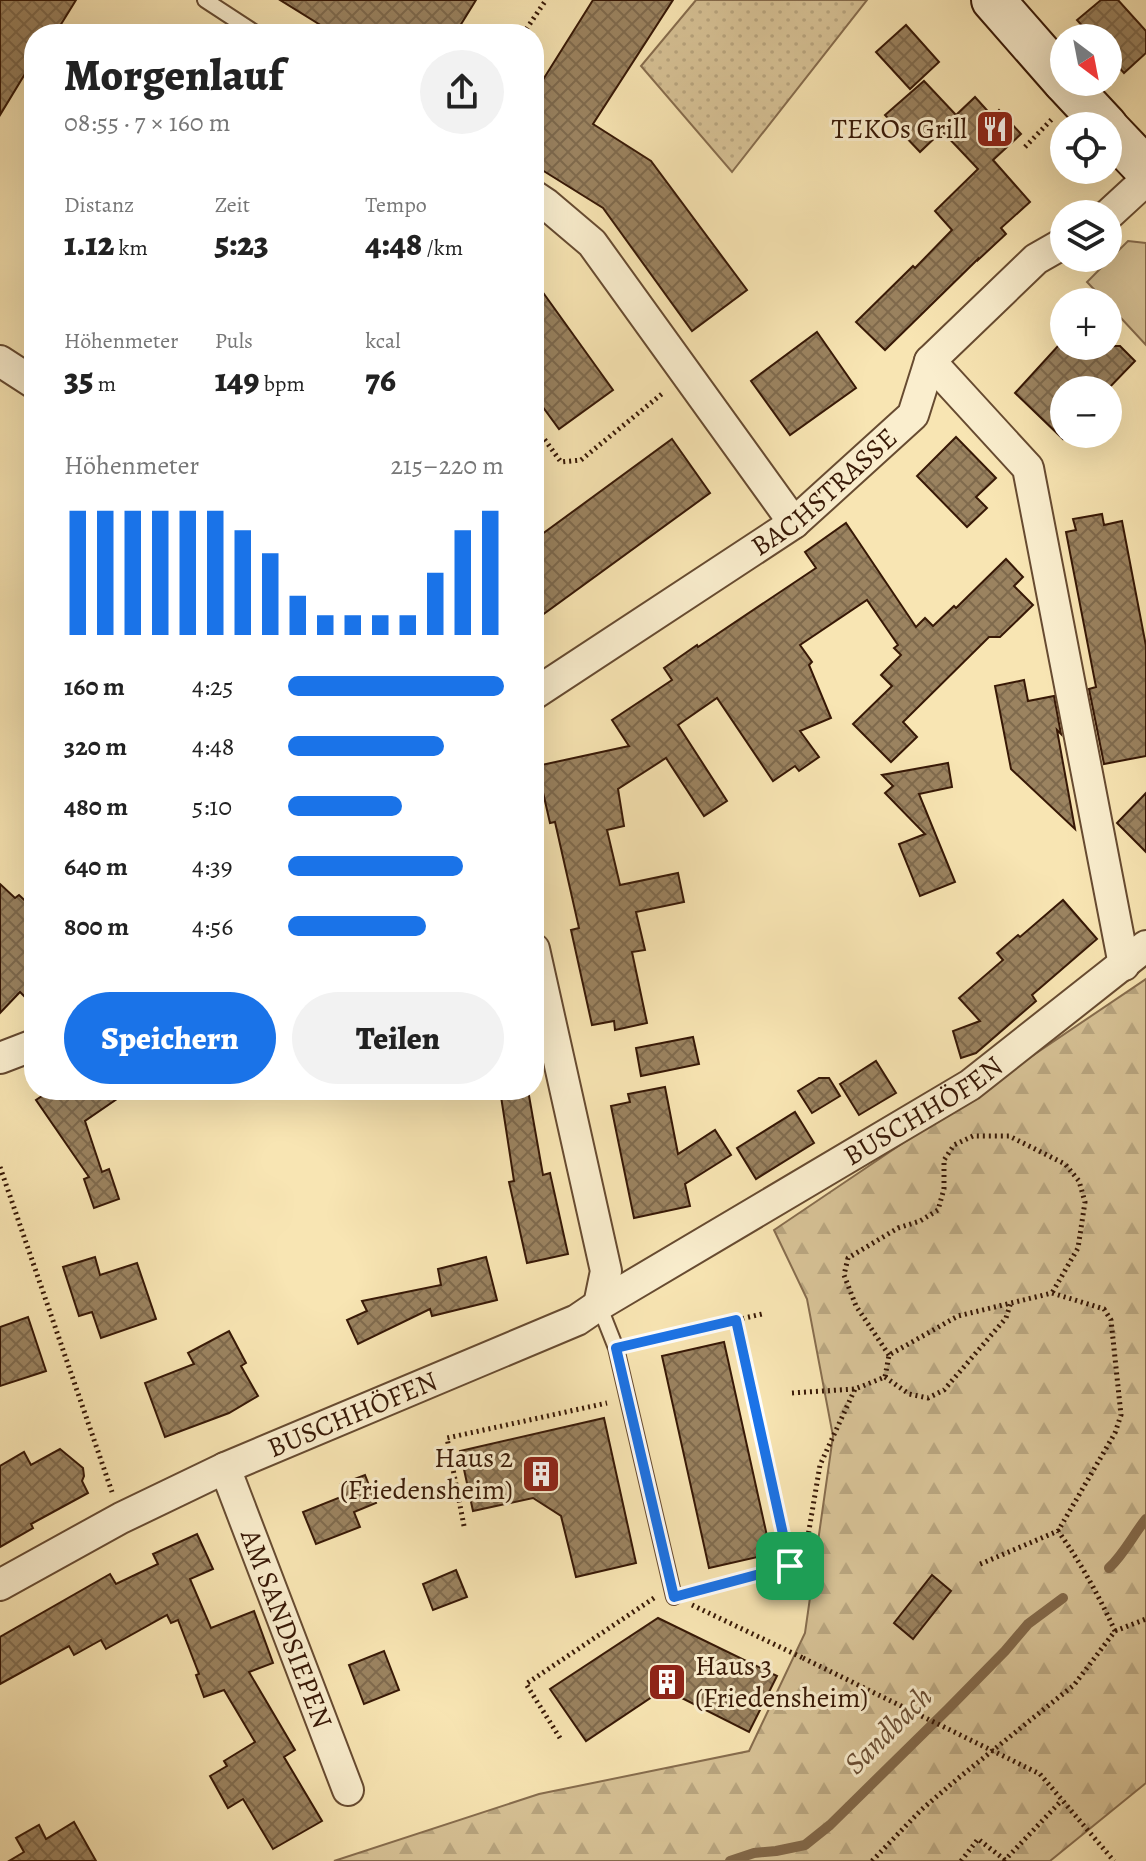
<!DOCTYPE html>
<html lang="de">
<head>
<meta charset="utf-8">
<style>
  :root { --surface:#fff; --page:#f2f2f2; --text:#222; --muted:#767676; --accent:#1a73e8 }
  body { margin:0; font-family:Alegreya,serif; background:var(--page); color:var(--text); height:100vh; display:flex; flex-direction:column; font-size:30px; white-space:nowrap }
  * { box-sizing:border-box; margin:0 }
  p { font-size:26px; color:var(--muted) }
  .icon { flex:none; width:44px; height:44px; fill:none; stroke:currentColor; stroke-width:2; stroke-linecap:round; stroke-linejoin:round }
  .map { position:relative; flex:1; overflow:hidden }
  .side { position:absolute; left:24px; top:24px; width:520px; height:1076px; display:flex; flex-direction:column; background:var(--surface); border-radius:32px; box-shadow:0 8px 32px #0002 }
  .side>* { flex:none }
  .needle { width:52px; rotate:148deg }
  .fabs { position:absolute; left:1050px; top:24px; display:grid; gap:16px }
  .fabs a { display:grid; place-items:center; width:72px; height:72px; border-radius:50%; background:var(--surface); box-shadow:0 8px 32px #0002; font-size:40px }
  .pin { position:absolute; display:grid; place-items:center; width:68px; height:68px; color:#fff; margin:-34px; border-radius:16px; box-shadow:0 4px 12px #0006 }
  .round { display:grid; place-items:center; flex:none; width:84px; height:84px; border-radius:42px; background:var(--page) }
  .headline { display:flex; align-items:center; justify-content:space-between; height:136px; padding:0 40px }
  h1 { font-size:44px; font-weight:800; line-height:60px }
  .stats { display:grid; grid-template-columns:repeat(3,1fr); gap:12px; height:136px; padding:8px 40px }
  .stats div { display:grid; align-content:center }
  .stats b { font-size:34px; font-weight:800 }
  .stats small { font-size:22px; font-weight:400 }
  .stats p { font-size:22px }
  .chart { height:224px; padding:16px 40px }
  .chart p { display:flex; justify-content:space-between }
  .chart svg { width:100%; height:144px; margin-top:8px; stroke:var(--accent); stroke-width:6 }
  .action { display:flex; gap:16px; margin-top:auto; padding:16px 40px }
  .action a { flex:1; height:92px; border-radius:48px; background:var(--accent); color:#fff; font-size:32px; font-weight:800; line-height:92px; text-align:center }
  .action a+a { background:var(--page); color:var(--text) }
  ul { padding:0 40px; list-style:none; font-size:26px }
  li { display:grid; grid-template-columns:128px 96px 1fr; align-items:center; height:60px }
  li i { height:20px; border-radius:10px; background:var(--accent) }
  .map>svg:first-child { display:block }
</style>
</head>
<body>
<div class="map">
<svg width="1146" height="1861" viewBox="0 0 1146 1861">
  <defs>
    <pattern id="forest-firs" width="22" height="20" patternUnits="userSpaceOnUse" patternTransform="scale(2)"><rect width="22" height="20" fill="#d7c296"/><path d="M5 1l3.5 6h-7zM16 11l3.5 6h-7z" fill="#b9a680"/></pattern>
    <pattern id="park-dots" width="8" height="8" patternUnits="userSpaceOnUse" patternTransform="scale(2)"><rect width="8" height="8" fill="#d7c296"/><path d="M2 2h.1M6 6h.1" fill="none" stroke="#b9a680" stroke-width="1.8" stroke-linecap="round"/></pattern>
    <pattern id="building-cross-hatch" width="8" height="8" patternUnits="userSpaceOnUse" patternTransform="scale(2)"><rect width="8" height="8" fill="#9b8360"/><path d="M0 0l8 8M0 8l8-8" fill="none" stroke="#7f6a4d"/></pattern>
  </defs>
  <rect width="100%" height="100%" fill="#f8e5b3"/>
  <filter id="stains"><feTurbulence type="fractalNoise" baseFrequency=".0025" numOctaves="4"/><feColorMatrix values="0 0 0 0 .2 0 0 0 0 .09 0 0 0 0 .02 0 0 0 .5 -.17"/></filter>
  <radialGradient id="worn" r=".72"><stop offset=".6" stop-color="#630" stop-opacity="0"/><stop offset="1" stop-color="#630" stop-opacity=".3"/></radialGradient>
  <path fill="#d7c296" stroke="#876d4e" stroke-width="2" d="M1128,241L1146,243V345L1108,304V302H1106L1087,282Z"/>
  <path fill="url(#forest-firs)" stroke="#876d4e" stroke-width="2" d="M1146,979V1783L1050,1861H334L539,1794L749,1751L805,1633L833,1436L807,1299L774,1230Z"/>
  <path fill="url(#park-dots)" stroke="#876d4e" stroke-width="2" d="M696,0H867L732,172L641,66Z"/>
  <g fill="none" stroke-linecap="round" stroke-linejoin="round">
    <g stroke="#83694a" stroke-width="10">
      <path d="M1109,1568C1124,1554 1133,1535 1146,1519"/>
      <path d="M730,1861L754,1853L776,1851L805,1845L830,1825L948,1709L1005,1651L1028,1624L1063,1598"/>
    </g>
  </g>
  <g fill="url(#building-cross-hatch)" stroke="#371806" stroke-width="2">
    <path d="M0,0H76L55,34H34V59L0,115Z"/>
    <path d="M280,0H476L455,34H335Z"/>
    <path d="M593,0H673L593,124L651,161L747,290L692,331L603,208L534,165L542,150L534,118V94Z"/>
    <path d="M1101,0H1118L1146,31V53L1124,73L1108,55V38H1093L1077,20Z"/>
    <path d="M906,25L939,62L910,89L876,52Z"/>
    <path d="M924,81L956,115L975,97L993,117L999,110L1021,134L993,160L1030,202L1001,228L1006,234L978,260V259L885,350L856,322L913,266L915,268L952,230L935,211L978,169L942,131L920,152L885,115Z"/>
    <path d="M534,280L613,390L559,429L534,395Z"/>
    <path d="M817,332L856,388L790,435L751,381Z"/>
    <path d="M1058,346H1120L1135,361L1107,390H1064V434H1068L1063,439L1015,393Z"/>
    <path d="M956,437L996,478L976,497L987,508L967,527L917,476Z"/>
    <path d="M672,439L710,493L534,621V540Z"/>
    <path d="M1102,514L1104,525L1122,521L1146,646V756L1104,764L1089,689L1096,687L1066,532L1076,530L1073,519Z"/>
    <path d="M846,523L916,627L925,618L933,626L954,606L956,608L1006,559L1023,577L1014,586L1033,605L1000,637H989L903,722L917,737L891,762L853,724L892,686L881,675L901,655L894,648L898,645L867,600L800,645L812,662L809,665L831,718L800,731L819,757L799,771L795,766L773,781L717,698L678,725L727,801L704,816L666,758L618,789L624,826L607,830L620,885L678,873L684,902L636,912L645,950L632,952L647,1023L615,1030L614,1021L592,1025L571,930L579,928L555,822L550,823L537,766L629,746L612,720L672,680L664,668L697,645L698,647L816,568L805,552Z"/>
    <path d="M1024,680L1028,701L1054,696L1061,734L1057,730L1075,829L1011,769L995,686Z"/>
    <path d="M948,763L952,787L919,794L955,882L920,896L899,844L925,834L885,793L893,786L882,775Z"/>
    <path d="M1146,793V852L1117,823Z"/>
    <path d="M0,884L15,898L19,895L34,909V1006L20,992L0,1013Z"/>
    <path d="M1063,900L1097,939L1032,995L1036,1001L976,1053L961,1058L953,1031L980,1021L959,998L1003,960L997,953L1018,935L1020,937Z"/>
    <path d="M693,1037L699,1064L641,1076L636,1048Z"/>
    <path d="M876,1061L896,1093L859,1115L840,1084Z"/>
    <path d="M819,1078H829L840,1096L812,1113L798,1091Z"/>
    <path d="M665,1087L678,1154L715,1130L731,1155L685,1184L690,1206L634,1218L611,1106L630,1102L628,1094Z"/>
    <path d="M51,1090H130L85,1121L102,1172L109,1169L119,1199L94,1208L84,1179L89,1177L36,1100Z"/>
    <path d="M500,1090H528L543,1175L550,1173L568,1254L527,1263L509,1182L514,1181Z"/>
    <path d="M795,1112L814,1143L756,1179L737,1148Z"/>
    <path d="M95,1257L100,1275L137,1263L156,1319L101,1338L92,1312L79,1316L63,1267Z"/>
    <path d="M486,1257L497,1300L432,1316L430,1309L358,1344L347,1320L367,1311L362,1301L441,1285L438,1269Z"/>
    <path d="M28,1317L46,1371L0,1386V1327Z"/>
    <path d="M229,1331L246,1363L241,1366L258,1396L229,1413L165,1437L145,1383L194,1364L188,1353Z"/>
    <path d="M724,1342L771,1554L709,1568L662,1356Z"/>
    <path d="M604,1418L636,1563L576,1577L561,1516L533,1498L473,1511L460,1451Z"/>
    <path d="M60,1449L83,1468L84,1476L82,1481L88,1493L31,1524L33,1528L0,1547V1466L24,1452L31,1465Z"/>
    <path d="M365,1475L376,1503L354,1512L360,1527L316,1544L303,1512L346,1495L341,1484Z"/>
    <path d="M197,1534L213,1569L190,1579L211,1628L254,1611L273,1663L249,1672L295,1750L284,1757L322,1821L273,1849L243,1799L228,1808L210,1776L227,1766L224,1761L255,1742L224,1690L204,1697L196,1675L199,1674L178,1620L171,1623L167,1615L106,1649L101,1640L74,1655L69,1646L0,1684V1637L110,1574L116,1584L158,1564L153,1554Z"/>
    <path d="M456,1570L467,1597L433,1610L423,1584Z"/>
    <path d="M932,1575L951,1591L913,1639L894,1623Z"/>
    <path d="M658,1618L777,1676L749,1732L664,1689L586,1741L550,1689Z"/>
    <path d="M384,1651L399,1690L364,1704L349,1665Z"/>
    <path d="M74,1822L96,1861H9L24,1852L16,1838L39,1825L46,1839Z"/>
  </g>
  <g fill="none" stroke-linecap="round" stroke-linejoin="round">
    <defs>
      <g id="lane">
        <path d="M205,0L257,34"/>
        <path d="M599,1305L616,1348L674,1597"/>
      </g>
      <g id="street">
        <path d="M534,196L546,204L592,243L794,523"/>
        <path d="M1108,215L1146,180"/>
        <path d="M0,361L34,383"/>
        <path d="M930,361L1028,468L1124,965"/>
        <path id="s1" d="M534,694L794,523L913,415L930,361L1036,259L1064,243"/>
        <path d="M534,949L606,1271L599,1305"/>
        <path d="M0,1058L34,1045"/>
        <path id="s2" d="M225,1468L348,1790"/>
        <path id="s3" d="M0,1585L121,1518L225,1468L577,1320L599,1305L970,1085L1146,946"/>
      </g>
      <g id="secondary">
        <path d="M993,0L1064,81"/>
        <path d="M1065,82L1106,126"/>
        <path d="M1108,129L1146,169"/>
      </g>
    </defs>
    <use href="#lane" stroke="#674b31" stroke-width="18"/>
    <use href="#street" stroke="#674b31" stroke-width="34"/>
    <use href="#secondary" stroke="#371806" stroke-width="46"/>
    <g stroke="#371806" stroke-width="5" stroke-dasharray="2 4" stroke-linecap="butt">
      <path d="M523,34L546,0"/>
      <path d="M1025,147L1052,119"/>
      <path d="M534,425L561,462L581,460L663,393"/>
      <path d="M0,1167L112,1492"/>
      <path d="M736,1320L790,1566"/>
      <path d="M637,1343L762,1314"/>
      <path d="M889,1355L856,1306L844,1275L848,1258L898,1228L920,1221L938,1210L944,1189V1160L954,1145L973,1136H1009L1065,1164L1079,1181L1085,1202L1078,1248L1052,1293"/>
      <path d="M885,1377L909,1394L928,1398L944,1390L1006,1318L1011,1302"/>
      <path d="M792,1393L855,1389L885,1377L889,1355L958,1316L1052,1293L1104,1309L1111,1320L1121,1415L1115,1433L1058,1531"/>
      <path d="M464,1526L447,1438L607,1403"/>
      <path d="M695,1592L793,1566L808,1536L820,1465L855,1389"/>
      <path d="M692,1605L803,1658"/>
      <path d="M1115,1631L1146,1619"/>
      <path d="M560,1738L526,1684L654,1598"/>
      <path d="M1040,1774L1114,1861"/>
      <path d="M872,1861L921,1810L956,1780L1074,1685L1115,1631C1099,1596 1081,1563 1058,1531L978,1565"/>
      <path d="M961,1861L978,1839L1005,1860"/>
      <path d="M1004,1861L1062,1800"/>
    </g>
    <use href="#lane" stroke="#faeece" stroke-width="14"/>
    <use href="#street" stroke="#faeece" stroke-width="30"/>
    <use href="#secondary" stroke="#faeece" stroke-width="42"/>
    <path stroke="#371806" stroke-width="5" stroke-dasharray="2 4" stroke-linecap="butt" d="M803,1658L1040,1774"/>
  </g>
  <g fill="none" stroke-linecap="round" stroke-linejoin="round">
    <defs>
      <path id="route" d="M736,1320L790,1566L674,1597L616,1348Z"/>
    </defs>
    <use href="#route" stroke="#fff" stroke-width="16"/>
    <use href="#route" stroke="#1a73e8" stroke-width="10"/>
  </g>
  <defs>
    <symbol id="restaurant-square" viewBox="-11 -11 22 22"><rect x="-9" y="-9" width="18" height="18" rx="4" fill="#8f2418" stroke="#faeece"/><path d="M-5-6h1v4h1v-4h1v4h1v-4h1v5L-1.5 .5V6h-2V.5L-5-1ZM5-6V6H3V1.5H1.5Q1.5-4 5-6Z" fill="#fff"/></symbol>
    <symbol id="building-square" viewBox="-11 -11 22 22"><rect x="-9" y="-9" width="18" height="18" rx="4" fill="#8f2418" stroke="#faeece"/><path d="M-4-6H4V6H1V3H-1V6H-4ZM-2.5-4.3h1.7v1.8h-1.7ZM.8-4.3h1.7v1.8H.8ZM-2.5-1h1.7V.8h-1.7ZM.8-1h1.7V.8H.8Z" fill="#fff"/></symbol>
  </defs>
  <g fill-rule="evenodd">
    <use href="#restaurant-square" x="973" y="107" width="44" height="44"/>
    <use href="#building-square" x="519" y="1452" width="44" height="44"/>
    <use href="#building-square" x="645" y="1660" width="44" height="44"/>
  </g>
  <g text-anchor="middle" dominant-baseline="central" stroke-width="6" stroke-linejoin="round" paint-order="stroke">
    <g font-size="28" fill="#371806" stroke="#faeece" text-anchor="end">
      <text x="967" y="129">TEKOs Grill</text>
      <text x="513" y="1458">Haus 2<tspan x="513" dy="32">(Friedensheim)</tspan></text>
      <text x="695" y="1666" text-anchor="start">Haus 3<tspan x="695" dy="32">(Friedensheim)</tspan></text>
    </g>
    <g font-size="28" fill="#371806" stroke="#faeece">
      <text stroke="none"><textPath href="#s1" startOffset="354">BACHSTRASSE</textPath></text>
      <text stroke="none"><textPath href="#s3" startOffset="1040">BUSCHHÖFEN</textPath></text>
      <text stroke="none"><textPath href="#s3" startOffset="392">BUSCHHÖFEN</textPath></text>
      <text stroke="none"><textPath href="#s2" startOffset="172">AM SANDSIEPEN</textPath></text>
    </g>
    <g font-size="30" font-style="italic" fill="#6a4e34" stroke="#faeece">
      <text transform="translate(888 1730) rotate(-45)">Sandbach</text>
    </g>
  </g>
  <rect width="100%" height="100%" filter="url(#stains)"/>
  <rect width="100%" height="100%" fill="url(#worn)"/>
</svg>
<div class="fabs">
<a><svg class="needle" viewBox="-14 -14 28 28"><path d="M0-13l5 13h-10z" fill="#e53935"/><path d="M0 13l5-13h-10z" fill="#767676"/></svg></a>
<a><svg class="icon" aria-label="locate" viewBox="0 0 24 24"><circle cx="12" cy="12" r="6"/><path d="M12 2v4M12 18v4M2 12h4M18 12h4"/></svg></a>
<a><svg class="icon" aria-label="layers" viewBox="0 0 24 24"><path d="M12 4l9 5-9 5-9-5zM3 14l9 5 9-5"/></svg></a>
<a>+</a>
<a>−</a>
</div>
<div class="pin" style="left:790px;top:1566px;background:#1e9e55"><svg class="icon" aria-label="arrive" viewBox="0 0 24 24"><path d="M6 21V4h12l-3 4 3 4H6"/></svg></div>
<section class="side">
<div class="headline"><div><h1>Morgenlauf</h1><p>08:55 · 7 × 160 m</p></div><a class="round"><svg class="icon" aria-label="share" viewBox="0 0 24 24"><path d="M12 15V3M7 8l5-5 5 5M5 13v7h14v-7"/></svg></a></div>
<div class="stats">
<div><p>Distanz</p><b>1.12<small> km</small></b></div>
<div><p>Zeit</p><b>5:23</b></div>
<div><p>Tempo</p><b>4:48<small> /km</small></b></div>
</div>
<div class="stats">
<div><p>Höhenmeter</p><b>35<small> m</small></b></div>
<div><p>Puls</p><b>149<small> bpm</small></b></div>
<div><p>kcal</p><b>76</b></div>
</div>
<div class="chart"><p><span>Höhenmeter</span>215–220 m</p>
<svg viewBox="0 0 160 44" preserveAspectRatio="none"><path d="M5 44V6M15 44V6M25 44V6M35 44V6M45 44V6M55 44V6M65 44V12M75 44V19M85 44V32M95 44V38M105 44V38M115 44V38M125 44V38M135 44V25M145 44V12M155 44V6"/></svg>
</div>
<ul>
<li><b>160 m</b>4:25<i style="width:100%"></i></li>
<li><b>320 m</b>4:48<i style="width:72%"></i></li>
<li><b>480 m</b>5:10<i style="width:53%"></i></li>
<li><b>640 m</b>4:39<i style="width:81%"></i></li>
<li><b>800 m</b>4:56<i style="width:64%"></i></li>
</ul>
<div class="action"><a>Speichern</a><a>Teilen</a></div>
</section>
</div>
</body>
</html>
